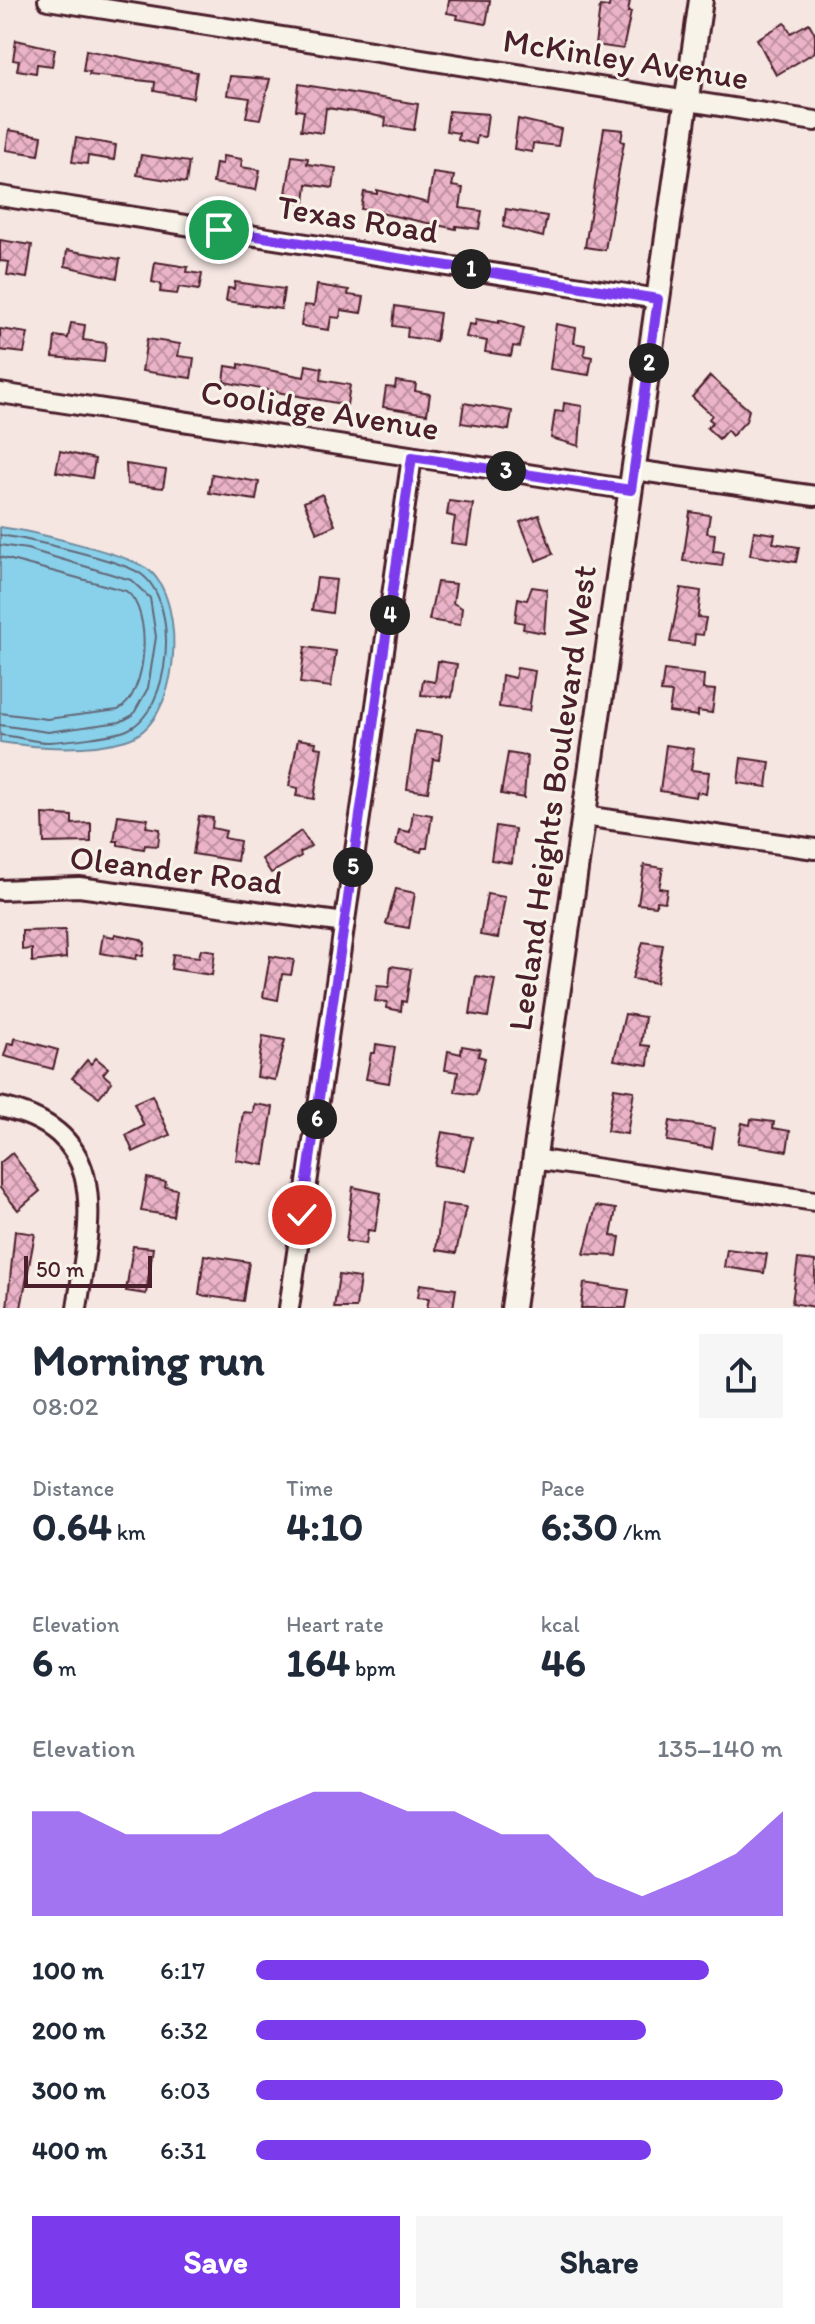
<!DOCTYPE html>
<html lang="en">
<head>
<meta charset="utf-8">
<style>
  :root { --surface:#fff; --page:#f6f6f7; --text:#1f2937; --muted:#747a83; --accent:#7c3aed }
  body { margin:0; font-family:Itim,sans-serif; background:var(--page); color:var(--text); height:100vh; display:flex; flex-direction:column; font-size:30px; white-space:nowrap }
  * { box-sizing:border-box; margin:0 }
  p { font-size:26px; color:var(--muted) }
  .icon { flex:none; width:44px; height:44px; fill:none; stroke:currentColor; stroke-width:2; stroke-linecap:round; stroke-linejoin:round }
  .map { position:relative; height:1308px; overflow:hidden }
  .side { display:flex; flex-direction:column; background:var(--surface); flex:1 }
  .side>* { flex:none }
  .scale { position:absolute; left:24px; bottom:20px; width:128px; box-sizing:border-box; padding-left:8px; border:4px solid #4a1f2b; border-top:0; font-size:22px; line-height:28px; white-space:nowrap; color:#4a1f2b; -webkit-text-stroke:6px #f7f3e8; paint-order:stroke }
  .pin { position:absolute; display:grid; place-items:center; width:68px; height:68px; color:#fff; margin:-34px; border:4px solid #fff; border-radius:50%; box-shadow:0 2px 8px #0007 }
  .km { position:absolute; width:40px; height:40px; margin:-20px; border-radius:50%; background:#222; color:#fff; font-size:22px; line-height:40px; text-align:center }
  .round { display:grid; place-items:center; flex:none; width:84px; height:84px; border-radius:0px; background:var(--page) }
  .head { display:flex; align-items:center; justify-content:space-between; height:136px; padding:0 32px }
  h1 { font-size:44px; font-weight:700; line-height:60px }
  .stats { display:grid; grid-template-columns:repeat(3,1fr); gap:12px; height:136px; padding:8px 32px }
  .stats div { display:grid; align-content:center }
  .stats b { font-size:40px; font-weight:700 }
  .stats small { font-size:22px; font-weight:400 }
  .stats p { font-size:22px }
  .chart { height:224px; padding:16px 32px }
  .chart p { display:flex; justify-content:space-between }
  .chart svg { width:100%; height:144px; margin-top:8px; fill:var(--accent); opacity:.7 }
  .primary-button { display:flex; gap:16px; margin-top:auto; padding:16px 32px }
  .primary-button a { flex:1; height:92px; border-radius:0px; background:var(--accent); color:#fff; font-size:32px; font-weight:700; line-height:92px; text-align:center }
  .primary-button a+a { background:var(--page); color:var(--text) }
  ul { padding:0 32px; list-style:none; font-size:26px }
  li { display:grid; grid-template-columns:128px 96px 1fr; align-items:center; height:60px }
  li i { height:20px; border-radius:10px; background:var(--accent) }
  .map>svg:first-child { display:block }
</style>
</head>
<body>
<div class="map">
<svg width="815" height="1308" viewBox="0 0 815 1308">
  <defs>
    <pattern id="building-cross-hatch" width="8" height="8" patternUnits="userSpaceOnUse" patternTransform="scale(2)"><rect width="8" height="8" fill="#ebb3c7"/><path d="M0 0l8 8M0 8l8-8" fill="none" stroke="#c091a2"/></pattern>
  </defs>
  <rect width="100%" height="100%" fill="#f5e6e1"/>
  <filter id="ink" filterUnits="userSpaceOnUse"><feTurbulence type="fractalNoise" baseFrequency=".0125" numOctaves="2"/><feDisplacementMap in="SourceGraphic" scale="16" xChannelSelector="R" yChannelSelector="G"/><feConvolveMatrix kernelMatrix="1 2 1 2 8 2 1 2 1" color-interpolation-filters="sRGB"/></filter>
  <g filter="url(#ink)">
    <path fill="#89d1ea" stroke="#708a9e" stroke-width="2" d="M0,527C29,531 131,554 150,571C187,604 181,724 126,740C89,751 38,748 0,742Z"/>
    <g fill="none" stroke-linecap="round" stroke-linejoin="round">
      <g stroke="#636677" stroke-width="2">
        <path d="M0,535C27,539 121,560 141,574C180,602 172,710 127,730C114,736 65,741 49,742C33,742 16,736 0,735"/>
        <path d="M0,545L27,549L131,580L150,598L156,637L148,688L133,715L120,722L48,732L0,725"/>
        <path d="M0,557L126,591C153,610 148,694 118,710L47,719L0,713"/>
      </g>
    </g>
    <g fill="url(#building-cross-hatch)" stroke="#4a1f2b" stroke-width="2">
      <path d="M449,0L490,1L486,24L457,19L458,15L447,13Z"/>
      <path d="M610,0L630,1L628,12H631L623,49L595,45L600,6L609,7Z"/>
      <path d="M785,23L791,33L809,23L815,34V52L776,75L757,39Z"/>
      <path d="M16,40L55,49L52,66L37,64L36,73L17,70L19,61L13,60Z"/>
      <path d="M86,50L197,72L193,98L154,91L155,82L89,75L90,72L83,71Z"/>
      <path d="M230,76L270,79L260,119L246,117L250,98L227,95Z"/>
      <path d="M299,84L418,104L414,130L385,126L386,118L368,114L326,108L323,133L301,130L304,111L296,110Z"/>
      <path d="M449,111L488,114L485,137L477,136L476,144L458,140L459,133L446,131Z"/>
      <path d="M518,119L561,129L558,146L533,143L532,152L514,149Z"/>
      <path d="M604,128L623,130L621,141L624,142L605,250L585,247Z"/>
      <path d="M9,130L42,136L39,155L6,150Z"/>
      <path d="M76,138L116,145L114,160L88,156L87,164L72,162Z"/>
      <path d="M141,155L189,162L186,183L137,175Z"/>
      <path d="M223,156L242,159L241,167L260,170L256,190L213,183L216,163L222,164Z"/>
      <path d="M292,156L308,158L307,164L336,168L333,188L307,184L305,203L285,200Z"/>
      <path d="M433,173L454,176L452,186L463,188L460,208L482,211L479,229L456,226V229L361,209L364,192L377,194V190L428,203Z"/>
      <path d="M506,209L547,216L543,237L503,227Z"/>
      <path d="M0,240L32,245L27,278L7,275L9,262L0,261Z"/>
      <path d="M67,250L120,259L117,278L65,266Z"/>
      <path d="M155,262L188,267L187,272L202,274L199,290L179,287L177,294L160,292L161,284L152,282Z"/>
      <path d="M235,282L284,289L281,309L226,301L228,288L234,289Z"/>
      <path d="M317,285L349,290L348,295L364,297L361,313L341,310L340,318L331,317L329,330L301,326L304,305L314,306Z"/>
      <path d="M395,306L440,313L436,341L407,337L408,328L393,326Z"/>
      <path d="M476,319L499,323V320L524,328L520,347L513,346L511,356L485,352L487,341L466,337L469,324L475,325Z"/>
      <path d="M71,323L85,325L83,340L106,343L104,362L53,357L55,336L68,338Z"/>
      <path d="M556,324L576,328L574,343L585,345L584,355L592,357L589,375L550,369Z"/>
      <path d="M0,329L28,333L24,353L0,350Z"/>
      <path d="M147,339L180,344L178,356L194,358L191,378L142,371Z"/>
      <path d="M239,364L304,377L306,365L322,368L321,380L350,385L347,405L224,382L226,366L239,368Z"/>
      <path d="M710,376L749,410L746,421L732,436L727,430L719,439L707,428L713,422L709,419L712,415L692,397Z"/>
      <path d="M396,381L416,384L415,391L430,394L427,414L383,407L386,387L395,388Z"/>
      <path d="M464,403L512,411L509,430L461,423Z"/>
      <path d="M564,403L582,406L579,446L551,438L555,411L563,412Z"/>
      <path d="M60,451L95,459L92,478L56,472Z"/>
      <path d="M126,464L166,470L163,488L127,484Z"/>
      <path d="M212,474L259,482L256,500L209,493Z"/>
      <path d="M322,494L335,525L317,533L304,502Z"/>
      <path d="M449,501L473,504L467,545L451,543L455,517L447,515Z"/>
      <path d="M690,512L710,515L707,533L715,534L713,551L724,552L722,566L683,561Z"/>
      <path d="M539,515L553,554L536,561L520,522Z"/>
      <path d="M754,531L775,534L773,543L799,547L796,562L750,555Z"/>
      <path d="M317,578L336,580L332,613L312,610Z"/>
      <path d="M437,582L456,584L453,603L462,608L460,625L429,620Z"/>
      <path d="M532,587L547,589L544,633L523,629L524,623L515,621L518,598L527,600Z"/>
      <path d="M681,588L701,591L698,617L706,618L703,635L695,634L694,645L670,642Z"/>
      <path d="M305,647L336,651L331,687L300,683Z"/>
      <path d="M438,661L457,664L452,697L421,695L423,680L435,682Z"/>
      <path d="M517,668L535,671L529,711L499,707L502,675L515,678Z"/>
      <path d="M664,670L704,675L703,689L715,690L712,713L698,711V716L669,712L672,693L661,692Z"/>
      <path d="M415,731L442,735L439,760L433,759L428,792L407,789Z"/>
      <path d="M298,739L316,742L315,747L322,748L314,799L296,796L298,788L289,786Z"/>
      <path d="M666,745L694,749L691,770L709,772L706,794L697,792L696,797L660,791Z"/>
      <path d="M508,753L527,756L524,798L501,794Z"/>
      <path d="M741,758L770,762L767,787L738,783Z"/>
      <path d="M413,812L432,815L427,848H422L421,852L396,845L399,830L410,832Z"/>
      <path d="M43,814L72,816V824L91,823V842L44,843Z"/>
      <path d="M118,815L148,819L146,827L160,829L158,846L145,845L144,849L118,845V841H114Z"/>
      <path d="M199,816L213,818L212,828L226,831L224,838L240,841L237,861L193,854Z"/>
      <path d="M496,826L515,829L512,863L491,860Z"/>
      <path d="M301,831L311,846L300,853L301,856L271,873L262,859Z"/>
      <path d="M644,865L663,868L659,888L667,889L665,902L657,901L656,906L638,904Z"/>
      <path d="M396,889L415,893L409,928L386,924Z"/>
      <path d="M487,894L505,897L498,938L480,935Z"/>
      <path d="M65,930L66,958L32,962V949L22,950V931Z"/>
      <path d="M115,934L140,939L145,943L143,956L137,955L136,959L100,953L103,935L114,937Z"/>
      <path d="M643,942L663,945L656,983L632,979Z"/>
      <path d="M201,949L215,951L212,975L171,969L173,954L199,957Z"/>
      <path d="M270,956L294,960L291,975L282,974L278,1000L263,997Z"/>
      <path d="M391,966L411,969L406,1002L402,1001L401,1011L386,1008L387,1002L375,1001L377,986L389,987Z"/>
      <path d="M476,976L495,979L488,1017L470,1014Z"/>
      <path d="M625,1014L645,1017L641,1045L650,1046L648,1065L614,1060Z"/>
      <path d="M263,1036L285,1040L275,1080L257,1077Z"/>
      <path d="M15,1038L58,1050L53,1069L4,1056L8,1043L14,1044Z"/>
      <path d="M376,1044L395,1047L389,1083L366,1079L371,1053H375Z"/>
      <path d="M462,1046L480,1049L478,1056L485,1058L476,1095L455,1092L458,1072L445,1070L448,1051L461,1054Z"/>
      <path d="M96,1058L108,1068L103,1074L112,1082L99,1097L72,1078L87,1060L91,1064Z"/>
      <path d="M614,1088L634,1091L627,1134L607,1131Z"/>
      <path d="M152,1095L170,1135L133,1152L126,1135L144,1126L134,1103Z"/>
      <path d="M254,1104L273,1107L264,1165L236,1160L243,1112L253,1113Z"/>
      <path d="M751,1119L774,1122L773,1128L790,1131L787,1151L738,1143L742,1123L750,1125Z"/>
      <path d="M670,1121L715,1128L712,1148L667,1141Z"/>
      <path d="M442,1132L472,1137L464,1170L435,1165Z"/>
      <path d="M12,1153L40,1191L18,1210L0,1188V1163Z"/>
      <path d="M147,1178L166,1182L165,1187L177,1189L173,1216L141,1211Z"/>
      <path d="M353,1187L381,1193L375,1231L368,1230L366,1244L346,1241Z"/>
      <path d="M442,1204L466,1207L456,1253L436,1250Z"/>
      <path d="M596,1206L616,1209L611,1236L620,1237L617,1256L584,1254Z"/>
      <path d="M15,1231L35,1234L21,1308H7Z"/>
      <path d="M133,1246L153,1248L146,1294L126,1291Z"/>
      <path d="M727,1249L767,1254L764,1273L724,1267Z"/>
      <path d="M204,1255L249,1262L243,1301L199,1295Z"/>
      <path d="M798,1259L815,1261V1307L792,1303Z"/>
      <path d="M339,1275L360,1278L356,1308H334Z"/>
      <path d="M584,1283L629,1290L626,1308H581Z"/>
      <path d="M420,1284L456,1289L453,1308H427L429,1298L418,1297Z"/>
    </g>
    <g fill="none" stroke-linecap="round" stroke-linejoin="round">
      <defs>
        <g id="minor">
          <path d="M48,0L815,121"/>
          <path d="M0,196L658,299"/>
          <path d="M0,393L631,490"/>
          <path d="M634,470L815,496"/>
          <path d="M584,816L815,849"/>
          <path d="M0,890L79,887L345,923"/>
          <path d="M0,1107C114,1131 90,1221 77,1308"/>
          <path d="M534,1159L815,1201"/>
          <path d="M289,1308L412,457"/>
        </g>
        <path id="major" d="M513,1308L701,0"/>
      </defs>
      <use href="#minor" stroke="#4a1f2b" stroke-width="24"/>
      <use href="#major" stroke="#4a1f2b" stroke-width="28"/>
      <use href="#minor" stroke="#f7f3e8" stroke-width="18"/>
      <use href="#major" stroke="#f7f3e8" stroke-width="22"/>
    </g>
  </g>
  <g fill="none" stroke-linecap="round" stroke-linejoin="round" filter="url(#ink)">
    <defs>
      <path id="route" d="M219,230L658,299L631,490L412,457L302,1215"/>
    </defs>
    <use href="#route" stroke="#fff" stroke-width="16"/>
    <use href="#route" stroke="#7c3aed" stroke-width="10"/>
  </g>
  <g text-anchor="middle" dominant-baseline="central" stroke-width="6" stroke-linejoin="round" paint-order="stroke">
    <g font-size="34" fill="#4a1f2b" stroke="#f7f3e8">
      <text transform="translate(626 59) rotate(9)">McKinley Avenue</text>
      <text transform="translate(358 219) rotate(9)">Texas Road</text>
      <text transform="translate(320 410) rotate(9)">Coolidge Avenue</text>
      <text transform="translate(552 798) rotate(-82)">Leeland Heights Boulevard West</text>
      <text transform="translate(176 870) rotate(7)">Oleander Road</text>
    </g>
  </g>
</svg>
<div class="scale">50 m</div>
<div class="pin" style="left:219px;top:230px;background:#1e9e55"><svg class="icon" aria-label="arrive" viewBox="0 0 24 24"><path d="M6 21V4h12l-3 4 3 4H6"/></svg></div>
<div class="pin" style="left:302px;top:1215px;background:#d93025"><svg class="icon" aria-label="check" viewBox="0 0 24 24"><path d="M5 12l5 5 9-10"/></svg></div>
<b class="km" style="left:471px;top:269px">1</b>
<b class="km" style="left:649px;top:363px">2</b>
<b class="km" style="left:506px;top:471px">3</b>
<b class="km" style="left:390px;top:615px">4</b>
<b class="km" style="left:353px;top:867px">5</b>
<b class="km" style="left:317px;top:1119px">6</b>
</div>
<section class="side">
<div class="head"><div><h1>Morning run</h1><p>08:02</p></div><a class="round"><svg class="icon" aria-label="share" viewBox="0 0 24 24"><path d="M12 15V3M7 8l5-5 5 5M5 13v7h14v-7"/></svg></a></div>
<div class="stats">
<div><p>Distance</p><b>0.64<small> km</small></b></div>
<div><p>Time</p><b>4:10</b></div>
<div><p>Pace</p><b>6:30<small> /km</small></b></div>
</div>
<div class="stats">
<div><p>Elevation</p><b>6<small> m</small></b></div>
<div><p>Heart rate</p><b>164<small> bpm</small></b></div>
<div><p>kcal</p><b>46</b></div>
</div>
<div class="chart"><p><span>Elevation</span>135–140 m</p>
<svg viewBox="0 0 160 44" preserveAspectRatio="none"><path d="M0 44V12L10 12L20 19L30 19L40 19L50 12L60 6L70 6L80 12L90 12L100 19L110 19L120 32L130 38L140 32L150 25L160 12V44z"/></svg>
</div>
<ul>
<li><b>100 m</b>6:17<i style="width:86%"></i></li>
<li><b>200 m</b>6:32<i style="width:74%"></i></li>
<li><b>300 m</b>6:03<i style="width:100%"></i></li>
<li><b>400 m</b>6:31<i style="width:75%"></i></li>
</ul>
<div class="primary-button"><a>Save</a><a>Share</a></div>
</section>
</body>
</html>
